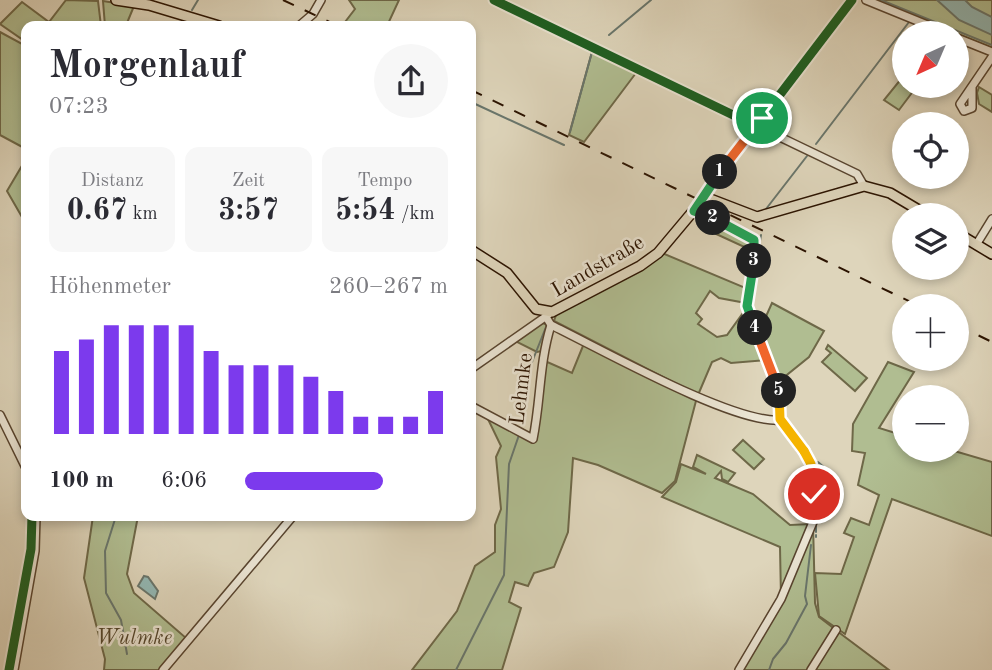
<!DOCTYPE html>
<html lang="de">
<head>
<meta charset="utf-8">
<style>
  :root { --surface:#fff; --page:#f7f7f7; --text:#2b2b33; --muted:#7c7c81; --accent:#7c3aed }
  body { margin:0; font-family:"Old Standard TT",serif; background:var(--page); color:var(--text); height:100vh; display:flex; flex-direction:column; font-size:26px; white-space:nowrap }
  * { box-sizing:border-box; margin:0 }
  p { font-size:23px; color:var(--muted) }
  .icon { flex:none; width:38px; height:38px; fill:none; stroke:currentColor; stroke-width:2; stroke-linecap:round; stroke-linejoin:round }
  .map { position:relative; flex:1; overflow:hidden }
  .panel { position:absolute; left:21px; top:21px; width:455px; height:500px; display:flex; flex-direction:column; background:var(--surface); border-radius:14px; box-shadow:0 4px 10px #0003 }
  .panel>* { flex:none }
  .needle { width:46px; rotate:224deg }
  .tools { position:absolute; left:892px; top:21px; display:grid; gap:14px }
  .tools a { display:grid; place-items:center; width:77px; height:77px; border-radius:50%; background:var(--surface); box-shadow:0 4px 10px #0003; font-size:35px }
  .pin { position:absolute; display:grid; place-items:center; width:60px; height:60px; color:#fff; margin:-30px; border:4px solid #fff; border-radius:50%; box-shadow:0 2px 7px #0007 }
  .km { position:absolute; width:35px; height:35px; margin:-18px; border-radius:50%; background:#222; color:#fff; font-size:19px; line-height:35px; text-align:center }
  .round { display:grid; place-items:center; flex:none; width:74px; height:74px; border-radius:37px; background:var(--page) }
  .headline { display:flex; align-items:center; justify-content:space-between; height:119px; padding:0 28px }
  h1 { font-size:38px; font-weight:800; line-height:52px }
  .figures { display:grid; grid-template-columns:repeat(3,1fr); gap:10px; height:119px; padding:7px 28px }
  .figures div { display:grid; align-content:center; border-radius:14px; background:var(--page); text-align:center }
  .figures b { font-size:30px; font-weight:800 }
  .figures small { font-size:19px; font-weight:400 }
  .figures p { font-size:19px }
  .chart { height:196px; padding:14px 28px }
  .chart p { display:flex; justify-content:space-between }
  .chart svg { width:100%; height:126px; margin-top:7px; stroke:var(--accent); stroke-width:6 }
  ul { padding:0 28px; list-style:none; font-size:23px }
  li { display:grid; grid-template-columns:112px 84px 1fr; align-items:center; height:52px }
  li i { height:18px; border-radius:9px; background:var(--accent) }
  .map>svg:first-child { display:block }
</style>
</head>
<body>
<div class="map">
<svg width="992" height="670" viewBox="0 0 992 670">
  <rect width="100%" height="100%" fill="#ded5bb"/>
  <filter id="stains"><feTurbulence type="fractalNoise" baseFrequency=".00286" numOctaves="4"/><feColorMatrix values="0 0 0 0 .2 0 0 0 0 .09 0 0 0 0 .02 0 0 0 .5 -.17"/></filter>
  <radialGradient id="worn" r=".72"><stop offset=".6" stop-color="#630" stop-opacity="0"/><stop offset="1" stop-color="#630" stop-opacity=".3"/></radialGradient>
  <g fill="#b0bd91" stroke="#6e6848" stroke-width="2">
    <path d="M66,0L98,1L101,26H26V42L0,24L22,2L49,22Z"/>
    <path d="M349,0H399L387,26H342L355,9Z"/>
    <path d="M875,0H992V48Z"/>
    <path d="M103,1L134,6L127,23L131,26H105Z"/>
    <path d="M0,32L26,46V149L0,135Z"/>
    <path d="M592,52L636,73L584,142L569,135Z"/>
    <path d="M905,74V86H917L899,110L884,100Z"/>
    <path d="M979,87L992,95V112L979,104L977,93Z"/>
    <path d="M26,159V224L7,191Z"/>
    <path d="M720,223L750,238L753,251L714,233Z"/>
    <path d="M662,253L748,289L746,303L719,298L710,291L696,313L702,319L698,324L717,337L727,335L743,313L748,312L767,360L731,363L721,358L712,362L698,395L554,321L556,315Z"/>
    <path d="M772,303L824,331L809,357L778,382L759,332Z"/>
    <path d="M540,322L548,325L542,351L537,352L513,340Z"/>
    <path d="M585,341L697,397L675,481L662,493L598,465L573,458L568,532L554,567L534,573L528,586L515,582L509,602L521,608L502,670H412L457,611L475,566L495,552V525L501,509L496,457L501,446L486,415L533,440L545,361L572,373Z"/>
    <path d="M828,345L867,378L855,391L822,362L831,353L826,349Z"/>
    <path d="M888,362L914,372L879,428L905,436V450H951L992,462V536L892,499L845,634L819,616L815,573L841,574L854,537L844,533L851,518L869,525L879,495L858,485L865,453L852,451L853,424Z"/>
    <path d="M743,440L764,459L754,469L733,450Z"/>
    <path d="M697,455L735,473L728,482L722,479L721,471L715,478L753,494L790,525L811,524L781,598L780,547L662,497L676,482L681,464L706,474L693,467Z"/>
    <path d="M93,516H138L127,574L134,593L186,638L160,670H104L105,659L84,578Z"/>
    <path d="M813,523L815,603L819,617L836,630L810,670H740L782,599Z"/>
    <path d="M837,631L889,670H811Z"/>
  </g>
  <g fill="#93b8b4" stroke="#69766c" stroke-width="2">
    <path d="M937,0H965L972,7L992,17V35L959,20Z"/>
    <path d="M144,576L148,577L158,591L155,599L138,586Z"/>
  </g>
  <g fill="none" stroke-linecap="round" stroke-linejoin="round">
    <g stroke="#69766c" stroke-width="2">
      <path d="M881,0L992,45"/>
      <path d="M192,10L198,0"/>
      <path d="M609,35L651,0"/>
      <path d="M471,102L564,145"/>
      <path d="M570,132L592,52"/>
      <path d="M816,144L909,22"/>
      <path d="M766,209L807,156"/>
      <path d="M754,277L761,235"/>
      <path d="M528,372L546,327"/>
      <path d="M782,388L784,420"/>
      <path d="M796,436L808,454"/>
      <path d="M817,486L825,484L828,479L826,469L818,462"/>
      <path d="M116,516L105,551L106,593L121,620L127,654"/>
      <path d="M816,532V522"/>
      <path d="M816,537V535"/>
      <path d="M456,670L504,575L509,464L519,435"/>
      <path d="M769,670L773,659L786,643L807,604L805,596L811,545"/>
    </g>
    <defs>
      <g id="minor">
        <path d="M494,0L857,174L864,186"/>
        <path d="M866,0L947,33"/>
        <path d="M299,26L313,14L321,0"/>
        <path d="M957,38L992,52"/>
        <path d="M972,87V108L964,111L960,104L992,57"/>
        <path d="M705,197L706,191L852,0"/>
        <path d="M694,210L747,235L755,244L747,306L778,388L780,420L811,464L814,494L813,522L781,599L739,670"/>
        <path d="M976,245L992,219"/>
        <path d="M546,317L551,325C599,348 733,424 780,420"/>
        <path d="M471,369L548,315"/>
        <path d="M471,406L533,439C541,399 539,364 551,325"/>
        <path d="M0,415L26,468"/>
        <path d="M14,670L35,551L36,516"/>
        <path d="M163,670L293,516"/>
        <path d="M811,670L836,630"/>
      </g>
      <g id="major">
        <path d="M116,0L149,5L219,26"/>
        <path d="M957,233L992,254"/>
        <path d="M471,250L507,273L536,309L552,312L640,266L658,253L705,197L757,217L864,186L890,193L927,215"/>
      </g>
    </defs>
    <use href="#minor" stroke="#58442f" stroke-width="10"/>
    <use href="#major" stroke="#2b1300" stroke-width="12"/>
    <use href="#minor" stroke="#eae4d3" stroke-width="7"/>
    <use href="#major" stroke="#ded5bb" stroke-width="9"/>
    <g stroke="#2b1300" stroke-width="2" stroke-dasharray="12 12" stroke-linecap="butt">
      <path d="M283,0L338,26"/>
      <path d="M471,90L919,306"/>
      <path d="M957,325L992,342"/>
    </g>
    <defs>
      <g id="cycleway">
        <path d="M494,0L756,126L852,0"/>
        <path d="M9,670L31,549L32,516"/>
      </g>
    </defs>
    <use href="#cycleway" stroke="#eae4d3" stroke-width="13"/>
    <use href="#cycleway" stroke="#1b5e20" stroke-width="9"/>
  </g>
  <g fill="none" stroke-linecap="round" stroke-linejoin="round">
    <defs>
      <path id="split-1" d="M720,172L762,118"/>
      <path id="split-2" d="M713,218L694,211L720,172"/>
      <path id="split-3" d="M713,218L754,240V261"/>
      <path id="split-4" d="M754,261L747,306L755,328"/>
      <path id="split-5" d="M755,328L779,391"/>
      <path id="split-6" d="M779,391L780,419L804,451"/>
      <path id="split-7" d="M804,451L811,464L814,494"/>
    </defs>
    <use href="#split-1" stroke="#fff" stroke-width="14"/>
    <use href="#split-2" stroke="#fff" stroke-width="14"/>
    <use href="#split-3" stroke="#fff" stroke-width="14"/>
    <use href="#split-4" stroke="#fff" stroke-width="14"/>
    <use href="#split-5" stroke="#fff" stroke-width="14"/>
    <use href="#split-6" stroke="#fff" stroke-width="14"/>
    <use href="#split-7" stroke="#fff" stroke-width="14"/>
    <use href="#split-1" stroke="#f0652b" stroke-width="9"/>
    <use href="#split-2" stroke="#22a559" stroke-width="9"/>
    <use href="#split-3" stroke="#22a559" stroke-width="9"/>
    <use href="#split-4" stroke="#22a559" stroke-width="9"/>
    <use href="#split-5" stroke="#f0652b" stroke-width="9"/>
    <use href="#split-6" stroke="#f5b400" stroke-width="9"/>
    <use href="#split-7" stroke="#f5b400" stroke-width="9"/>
  </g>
  <g text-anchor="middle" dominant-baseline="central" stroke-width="5" stroke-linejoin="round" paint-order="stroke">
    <g font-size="21" fill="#2b1300" stroke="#eae4d3">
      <text transform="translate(598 267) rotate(-30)">Landstraße</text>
      <text transform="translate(522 389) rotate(-83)">Lehmke</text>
    </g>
    <g font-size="21" font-style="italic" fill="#53462c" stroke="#eae4d3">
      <text x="134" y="638">Wulmke</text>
    </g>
  </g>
  <rect width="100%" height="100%" filter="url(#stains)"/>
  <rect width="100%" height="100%" fill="url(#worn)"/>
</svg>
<div class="tools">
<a><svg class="needle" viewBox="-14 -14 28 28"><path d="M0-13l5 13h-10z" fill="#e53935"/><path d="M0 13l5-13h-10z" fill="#7c7c81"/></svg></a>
<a><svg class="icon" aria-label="locate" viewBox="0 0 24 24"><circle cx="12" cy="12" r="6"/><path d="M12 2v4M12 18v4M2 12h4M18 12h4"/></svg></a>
<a><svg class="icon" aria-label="layers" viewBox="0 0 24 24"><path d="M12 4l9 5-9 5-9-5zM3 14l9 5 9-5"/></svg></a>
<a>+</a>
<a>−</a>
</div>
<div class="pin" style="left:762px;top:118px;background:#1e9e55"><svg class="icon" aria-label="arrive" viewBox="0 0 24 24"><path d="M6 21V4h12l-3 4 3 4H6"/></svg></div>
<div class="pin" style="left:814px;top:494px;background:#d93025"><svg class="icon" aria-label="check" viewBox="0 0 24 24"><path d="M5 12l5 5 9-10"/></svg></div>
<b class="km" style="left:720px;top:172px">1</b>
<b class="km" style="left:713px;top:218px">2</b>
<b class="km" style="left:754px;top:261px">3</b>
<b class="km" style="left:755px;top:328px">4</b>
<b class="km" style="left:779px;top:391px">5</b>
<section class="panel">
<div class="headline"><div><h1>Morgenlauf</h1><p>07:23</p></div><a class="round"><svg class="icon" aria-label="share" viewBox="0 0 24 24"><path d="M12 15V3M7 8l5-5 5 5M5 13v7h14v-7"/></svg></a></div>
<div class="figures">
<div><p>Distanz</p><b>0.67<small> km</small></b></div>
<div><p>Zeit</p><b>3:57</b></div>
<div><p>Tempo</p><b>5:54<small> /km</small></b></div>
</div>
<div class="chart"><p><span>Höhenmeter</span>260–267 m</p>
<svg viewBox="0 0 160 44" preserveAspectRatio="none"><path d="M5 44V15M15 44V11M25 44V6M35 44V6M45 44V6M55 44V6M65 44V15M75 44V20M85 44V20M95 44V20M105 44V24M115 44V29M125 44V38M135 44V38M145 44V38M155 44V29"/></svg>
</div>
<ul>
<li><b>100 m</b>6:06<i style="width:68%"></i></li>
</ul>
</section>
</div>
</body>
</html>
